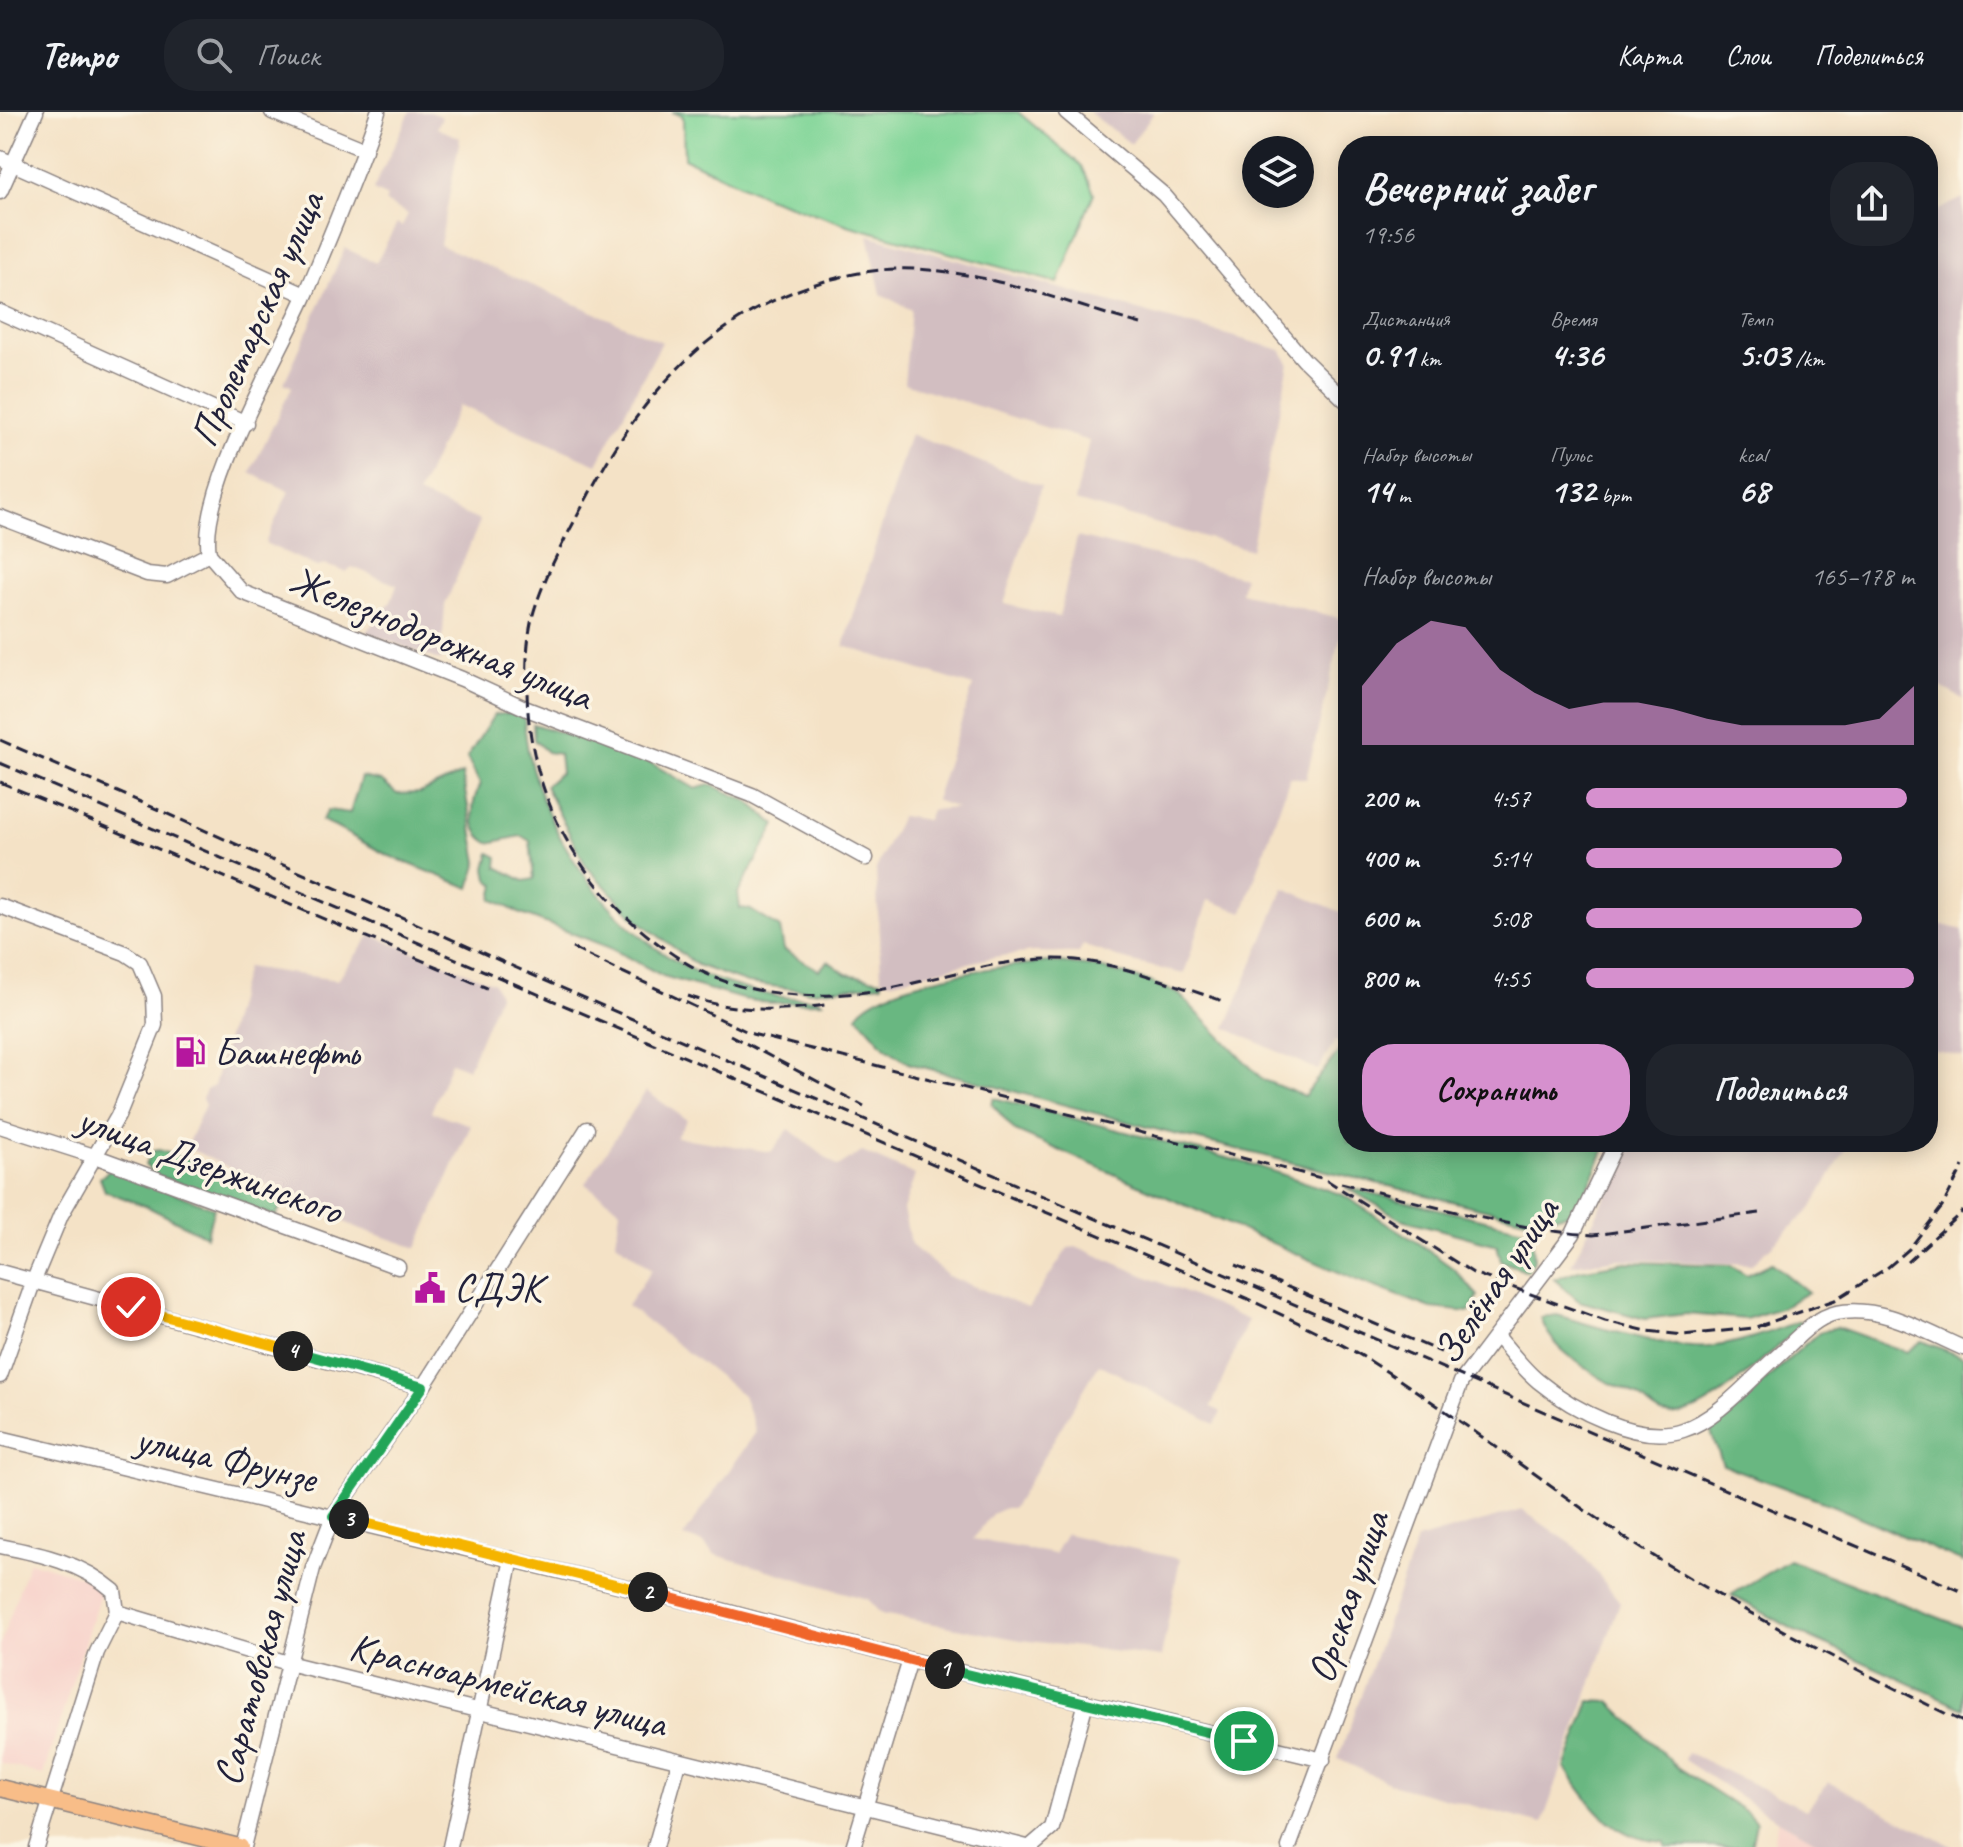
<!DOCTYPE html>
<html lang="ru">
<head>
<meta charset="utf-8">
<style>
  :root { --surface:#171b24; --page:#20242c; --text:#f1f3f6; --muted:#9ea1a6; --line:#363941; --accent:#d690ce }
  body { margin:0; font-family:Caveat,sans-serif; background:var(--page); color:var(--text); height:100vh; display:flex; flex-direction:column; font-size:30px; white-space:nowrap }
  * { box-sizing:border-box; margin:0 }
  p { font-size:26px; color:var(--muted) }
  .icon { flex:none; width:44px; height:44px; fill:none; stroke:currentColor; stroke-width:2; stroke-linecap:round; stroke-linejoin:round }
  .map { position:relative; flex:1; overflow:hidden }
  .sheet { position:absolute; left:1338px; top:24px; width:600px; height:1016px; display:flex; flex-direction:column; background:var(--surface); border-radius:32px; box-shadow:0 4px 20px #0003 }
  .sheet>* { flex:none }
  .tools { position:absolute; left:1242px; top:24px; display:grid; gap:16px }
  .tools a { display:grid; place-items:center; width:72px; height:72px; border-radius:50%; background:var(--surface); box-shadow:0 4px 20px #0003; font-size:40px }
  .pin { position:absolute; display:grid; place-items:center; width:68px; height:68px; color:#fff; margin:-34px; border:4px solid #fff; border-radius:50%; box-shadow:0 2px 8px #0007 }
  .km { position:absolute; width:40px; height:40px; margin:-20px; border-radius:50%; background:#222; color:#fff; font-size:22px; line-height:40px; text-align:center }
  .round { display:grid; place-items:center; flex:none; width:84px; height:84px; border-radius:32px; background:var(--page) }
  .headline { display:flex; align-items:center; justify-content:space-between; height:136px; padding:0 24px }
  h1 { font-size:44px; font-weight:800; line-height:60px }
  .metrics { display:grid; grid-template-columns:repeat(3,1fr); gap:12px; height:136px; padding:8px 24px }
  .metrics div { display:grid; align-content:center }
  .metrics b { font-size:34px; font-weight:800 }
  .metrics small { font-size:22px; font-weight:400 }
  .metrics p { font-size:22px }
  .chart { height:224px; padding:16px 24px }
  .chart p { display:flex; justify-content:space-between }
  .chart svg { width:100%; height:144px; margin-top:8px; fill:var(--accent); opacity:.7 }
  .action { display:flex; gap:16px; margin-top:auto; padding:16px 24px }
  .action a { flex:1; height:92px; border-radius:32px; background:var(--accent); color:#111; font-size:32px; font-weight:800; line-height:92px; text-align:center }
  .action a+a { background:var(--page); color:var(--text) }
  ul { padding:0 24px; list-style:none; font-size:26px }
  li { display:grid; grid-template-columns:128px 96px 1fr; align-items:center; height:60px }
  li i { height:20px; border-radius:10px; background:var(--accent) }
  header { display:flex; align-items:center; gap:48px; box-sizing:border-box; height:112px; padding:0 40px; background:var(--surface); border-bottom:2px solid var(--line) }
  header strong { font-size:38px }
  nav { display:flex; gap:44px; margin-inline-start:auto; font-size:28px }
  .search { width:560px; height:72px; background:var(--page); display:flex; align-items:center; gap:20px; box-sizing:border-box; padding:0 28px; border-radius:32px; color:var(--muted); font-size:30px }
  .map>svg:first-child { display:block }
</style>
</head>
<body>
<header>
<strong>Tempo</strong>
<div class="search"><svg class="icon" aria-label="search" viewBox="0 0 24 24"><circle cx="10" cy="10" r="6"/><path d="M15 15l6 6"/></svg>Поиск</div>
<nav><a>Карта</a><a>Слои</a><a>Поделиться</a></nav>
</header>
<div class="map">
<svg width="1963" height="1735" viewBox="0 0 1963 1735">
  <rect width="100%" height="100%" fill="#fcf5e5"/>
  <filter id="ink" filterUnits="userSpaceOnUse"><feTurbulence type="fractalNoise" baseFrequency=".0125" numOctaves="2"/><feDisplacementMap in="SourceGraphic" scale="16" xChannelSelector="R" yChannelSelector="G"/><feConvolveMatrix kernelMatrix="1 2 1 2 8 2 1 2 1" color-interpolation-filters="sRGB"/></filter>
  <filter id="wash" filterUnits="userSpaceOnUse"><feTurbulence type="fractalNoise" baseFrequency=".006" numOctaves="4" result="noise"/><feDisplacementMap in="SourceGraphic" scale="32" xChannelSelector="R" yChannelSelector="G"/><feGaussianBlur stdDeviation="1.8" result="paint"/><feColorMatrix in="noise" values="0 0 0 0 0 0 0 0 0 0 0 0 0 0 0 0 0 1.4 0 .05"/><feComposite in="paint" operator="in"/></filter>
  <g filter="url(#wash)">
    <rect width="100%" height="100%" fill="#f4e2c6"/>
    <g fill="#f7d0c9">
      <path d="M29,1449L93,1468L101,1478L43,1663L0,1651V1533Z"/>
      <path d="M1778,1708L1829,1735H1772Z"/>
    </g>
    <g fill="#d2bec1">
      <path d="M410,0H430L442,5L437,16L460,26L440,133L662,230L597,352L459,293L418,382L480,409L445,493L441,549L366,520L391,490L397,473L352,455L346,460L325,453L317,455L265,431L289,379L250,361L292,275L284,271L345,136L376,151L397,111L402,114L408,102L385,90L387,85L373,78Z"/>
      <path d="M1089,0H1154L1131,32Z"/>
      <path d="M1963,86V587L1928,568V103Z"/>
      <path d="M868,123L1281,238L1289,251L1251,438L1075,389L1089,329L904,271L911,198L881,182Z"/>
      <path d="M910,322L1041,374L1004,492L1059,505L1077,425L1244,465L1241,481L1339,506L1343,515L1306,667L1290,665L1243,800L1208,788L1184,862L1128,849L1083,833L1079,841L1033,840L994,845L889,870L881,866L876,757L901,704L927,708L931,698L957,696L935,688L973,574L844,534Z"/>
      <path d="M1284,776L1348,803V933L1335,929L1318,958L1226,916Z"/>
      <path d="M1928,809L1963,818V945L1928,937Z"/>
      <path d="M371,823L494,871L499,883L468,957L451,950L431,1000L471,1013L417,1136L355,1115L186,1035L205,993L202,987L206,978L214,974L246,855L337,868Z"/>
      <path d="M646,979L687,1008L676,1025L771,1040L789,1017L838,1055L862,1040L915,1063L903,1098L911,1133L948,1164L1028,1196L1068,1136L1078,1135L1248,1208L1211,1295L1221,1300L1215,1312L1099,1252L1013,1396H1005L992,1402L973,1427L1054,1442L1066,1422L1180,1447L1161,1545L1021,1528L881,1502L867,1487L713,1442L704,1431L683,1425L756,1320L743,1283L627,1194L652,1157L616,1130L620,1097L585,1072Z"/>
      <path d="M1633,1030H1850L1811,1097L1752,1152L1619,1147L1571,1153Z"/>
      <path d="M1522,1398L1576,1435L1620,1490L1542,1712L1394,1673L1338,1647L1417,1428Z"/>
      <path d="M1687,1640L1806,1698L1829,1670L1953,1735H1828L1764,1700L1684,1648Z"/>
    </g>
    <path fill="#82d699" stroke="#527c6a" stroke-width="2" d="M672,0H1018L1082,54L1094,81L1058,171L851,114L767,85L684,46L683,4Z"/>
    <g fill="#69b781" stroke="#466c5e" stroke-width="2">
      <path d="M510,601L524,604C527,710 620,840 723,870C746,877 770,885 794,886C804,886 817,885 822,890L770,891L742,887L663,864L608,835L519,801L492,787L495,773L488,767L486,756L490,741L498,745L497,755L524,769L534,767L530,729L521,724L489,731C467,718 471,692 480,672L467,646L494,603Z"/>
      <path d="M533,612L642,646L696,677L710,672L748,689L776,713L738,781L740,796L749,797L780,816L784,838L819,858L828,849L846,862L881,868L882,872L811,879L747,871L697,853L635,806L586,754L545,674L561,660L559,642L547,640L534,628Z"/>
      <path d="M462,662L478,750L470,776L387,743L322,708L328,698L350,701L361,665L381,669L397,682L420,681Z"/>
      <path d="M1049,850L1096,855L1150,870L1179,882L1263,968L1304,984L1343,934L1348,936V1030H1608L1583,1087L1569,1102L1529,1108L1166,1020L908,951L885,935L857,903C882,867 1005,854 1049,850Z"/>
      <path d="M994,986L1254,1053L1343,1083L1418,1131L1454,1157L1478,1184L1469,1200L1431,1196L1357,1168L1015,1019L992,992Z"/>
      <path d="M159,1038L194,1049L282,1091L276,1105L156,1063L145,1053L153,1039Z"/>
      <path d="M111,1057L214,1096L206,1124L148,1095L105,1079L100,1066Z"/>
      <path d="M1345,1075L1532,1119L1534,1148L1527,1159L1501,1149L1497,1133L1402,1107Z"/>
      <path d="M1626,1150L1730,1153L1747,1163L1772,1151L1808,1180L1780,1196L1746,1207L1686,1202L1645,1207L1579,1189L1554,1167L1579,1158Z"/>
      <path d="M1557,1203C1589,1213 1678,1239 1709,1235C1741,1231 1770,1220 1800,1209L1803,1214C1770,1235 1703,1315 1662,1302C1653,1299 1645,1289 1637,1284C1625,1276 1611,1273 1599,1265C1576,1249 1549,1234 1541,1205Z"/>
      <path d="M1837,1215L1907,1240L1922,1229L1963,1245V1450L1834,1394L1723,1353L1710,1318L1819,1220Z"/>
      <path d="M1789,1448L1963,1515V1596L1800,1521L1731,1483Z"/>
      <path d="M1590,1589L1610,1590L1678,1656L1748,1701L1756,1710L1751,1735H1666L1665,1730C1614,1728 1593,1696 1565,1656Z"/>
    </g>
  </g>
  <g filter="url(#ink)">
    <g fill="none" stroke-linecap="round" stroke-linejoin="round">
      <defs>
        <g id="minor">
          <path d="M272,0L365,38"/>
          <path d="M1066,0L1164,83L1304,248L1348,291"/>
          <path d="M0,46L305,183"/>
          <path d="M0,80L36,0"/>
          <path d="M0,200L246,311"/>
          <path d="M0,405L147,462L167,464L209,442"/>
          <path d="M209,442L242,480L462,567L527,597L752,683L866,746"/>
          <path d="M209,442C198,379 279,244 306,182C331,122 357,62 378,0"/>
          <path d="M0,794L125,841L140,851L154,884L155,913L118,1004L61,1103L34,1168L0,1264"/>
          <path d="M0,1014L97,1045L398,1155"/>
          <path d="M0,1160L423,1275"/>
          <path d="M1497,1224C1510,1239 1523,1257 1538,1269C1572,1297 1638,1333 1683,1318C1717,1307 1747,1271 1773,1248C1792,1232 1812,1206 1836,1201C1880,1192 1924,1219 1963,1236"/>
          <path d="M0,1326L702,1493L910,1548L1323,1648"/>
          <path d="M0,1434C41,1442 82,1451 114,1479L117,1500L288,1551L1027,1735"/>
          <path d="M36,1735L97,1540L117,1500"/>
          <path d="M243,1735L313,1456L333,1404L423,1275L587,1017"/>
          <path d="M450,1735L512,1447"/>
          <path d="M655,1735L679,1650"/>
          <path d="M853,1735L910,1548"/>
          <path d="M1030,1735L1052,1716L1086,1590"/>
          <path d="M1289,1735L1461,1270L1573,1122L1617,1030"/>
        </g>
        <path id="major" d="M0,1676L239,1735"/>
      </defs>
      <use href="#minor" stroke="#8b8280" stroke-width="17"/>
      <use href="#major" stroke="#8b8280" stroke-width="19"/>
      <use href="#minor" stroke="#fff" stroke-width="14"/>
      <use href="#major" stroke="#f8bd88" stroke-width="16"/>
      <g stroke="#22223b" stroke-width="3" stroke-dasharray="12 6" stroke-linecap="butt">
        <path d="M1141,212C1052,188 953,143 859,161C729,186 650,267 590,380C570,418 547,457 534,499C527,522 526,553 527,577C528,690 586,786 680,847C749,893 841,889 918,870C962,860 1002,848 1048,847C1108,845 1170,872 1226,890"/>
        <path d="M0,628L655,917L1963,1480"/>
        <path d="M0,651L1248,1187C1288,1206 1329,1224 1367,1247C1463,1307 1552,1379 1647,1440C1749,1504 1855,1557 1963,1610"/>
        <path d="M0,670L487,876"/>
        <path d="M572,836L752,922L1325,1067L1473,1161L1605,1209L1647,1219L1683,1223L1753,1216L1835,1188L1887,1156L1909,1137L1942,1095L1963,1054"/>
        <path d="M688,884C731,900 785,900 830,892"/>
        <path d="M730,923L864,994"/>
        <path d="M1341,1071C1424,1091 1507,1117 1593,1123L1760,1101"/>
        <path d="M1907,1150L1963,1099"/>
        <path d="M1236,1153L1441,1240"/>
      </g>
    </g>
  </g>
  <g fill="none" stroke-linecap="round" stroke-linejoin="round" filter="url(#ink)">
    <defs>
      <path id="split-1" d="M945,1557L1244,1629"/>
      <path id="split-2" d="M648,1480L945,1557"/>
      <path id="split-3" d="M349,1407L648,1480"/>
      <path id="split-4" d="M293,1239L423,1275L333,1404L349,1407"/>
      <path id="split-5" d="M131,1195L293,1239"/>
    </defs>
    <use href="#split-1" stroke="#fff" stroke-width="16"/>
    <use href="#split-2" stroke="#fff" stroke-width="16"/>
    <use href="#split-3" stroke="#fff" stroke-width="16"/>
    <use href="#split-4" stroke="#fff" stroke-width="16"/>
    <use href="#split-5" stroke="#fff" stroke-width="16"/>
    <use href="#split-1" stroke="#22a559" stroke-width="10"/>
    <use href="#split-2" stroke="#f0652b" stroke-width="10"/>
    <use href="#split-3" stroke="#f5b400" stroke-width="10"/>
    <use href="#split-4" stroke="#22a559" stroke-width="10"/>
    <use href="#split-5" stroke="#f5b400" stroke-width="10"/>
  </g>
  <defs>
    <symbol id="fuel-bare" viewBox="-9 -9 18 18"><path d="M-5.5-6h7V0h2V4h1.3V-2.5L3-4.5l.8-.8L6-3V5H2.5V1h-1V6h-7ZM-4.2-4.7v3.2H.2V-4.7Z" fill="#b5179e" stroke="#fcf5e5" stroke-width="2.5" paint-order="stroke"/></symbol>
    <symbol id="civic-bare" viewBox="-9 -9 18 18"><path d="M-.6-6.5H3V-4.5H.6V-3L4-1V1h2V6H-6V1h2V-1L-.6-3ZM-1.2 2.5V6h2.4V2.5Z" fill="#b5179e" stroke="#fcf5e5" stroke-width="2.5" paint-order="stroke"/></symbol>
  </defs>
  <g fill-rule="evenodd">
    <use href="#fuel-bare" x="168" y="918" width="44" height="44"/>
    <use href="#civic-bare" x="408" y="1154" width="44" height="44"/>
  </g>
  <g text-anchor="middle" dominant-baseline="central" stroke-width="7" stroke-linejoin="round" paint-order="stroke">
    <g font-size="40" fill="#22223b" stroke="#fcf5e5">
      <text transform="translate(257 207) rotate(-66)">Пролетарская улица</text>
      <text transform="translate(441 526) rotate(22)">Железнодорожная улица</text>
      <text transform="translate(210 1053) rotate(20)">улица Дзержинского</text>
      <text transform="translate(1496 1169) rotate(-56)">Зелёная улица</text>
      <text transform="translate(226 1347) rotate(13)">улица Фрунзе</text>
      <text transform="translate(1348 1485) rotate(-71)">Орская улица</text>
      <text transform="translate(260 1546) rotate(-75)">Саратовская улица</text>
      <text transform="translate(508 1573) rotate(14)">Красноармейская улица</text>
    </g>
    <g font-size="40" fill="#22223b" stroke="#fcf5e5" text-anchor="start">
      <text x="214" y="940">Башнефть</text>
      <text x="454" y="1176">СДЭК</text>
    </g>
  </g>
</svg>
<div class="tools">
<a><svg class="icon" aria-label="layers" viewBox="0 0 24 24"><path d="M12 4l9 5-9 5-9-5zM3 14l9 5 9-5"/></svg></a>
</div>
<div class="pin" style="left:1244px;top:1629px;background:#1e9e55"><svg class="icon" aria-label="arrive" viewBox="0 0 24 24"><path d="M6 21V4h12l-3 4 3 4H6"/></svg></div>
<div class="pin" style="left:131px;top:1195px;background:#d93025"><svg class="icon" aria-label="check" viewBox="0 0 24 24"><path d="M5 12l5 5 9-10"/></svg></div>
<b class="km" style="left:945px;top:1557px">1</b>
<b class="km" style="left:648px;top:1480px">2</b>
<b class="km" style="left:349px;top:1407px">3</b>
<b class="km" style="left:293px;top:1239px">4</b>
<section class="sheet">
<div class="headline"><div><h1>Вечерний забег</h1><p>19:56</p></div><a class="round"><svg class="icon" aria-label="share" viewBox="0 0 24 24"><path d="M12 15V3M7 8l5-5 5 5M5 13v7h14v-7"/></svg></a></div>
<div class="metrics">
<div><p>Дистанция</p><b>0.91<small> km</small></b></div>
<div><p>Время</p><b>4:36</b></div>
<div><p>Темп</p><b>5:03<small> /km</small></b></div>
</div>
<div class="metrics">
<div><p>Набор высоты</p><b>14<small> m</small></b></div>
<div><p>Пульс</p><b>132<small> bpm</small></b></div>
<div><p>kcal</p><b>68</b></div>
</div>
<div class="chart"><p><span>Набор высоты</span>165–178 m</p>
<svg viewBox="0 0 160 44" preserveAspectRatio="none"><path d="M0 44V26L10 13L20 6L30 8L40 21L50 28L60 33L70 31L80 31L90 33L100 36L110 38L120 38L130 38L140 38L150 36L160 26V44z"/></svg>
</div>
<ul>
<li><b>200 m</b>4:57<i style="width:98%"></i></li>
<li><b>400 m</b>5:14<i style="width:78%"></i></li>
<li><b>600 m</b>5:08<i style="width:84%"></i></li>
<li><b>800 m</b>4:55<i style="width:100%"></i></li>
</ul>
<div class="action"><a>Сохранить</a><a>Поделиться</a></div>
</section>
</div>
</body>
</html>
